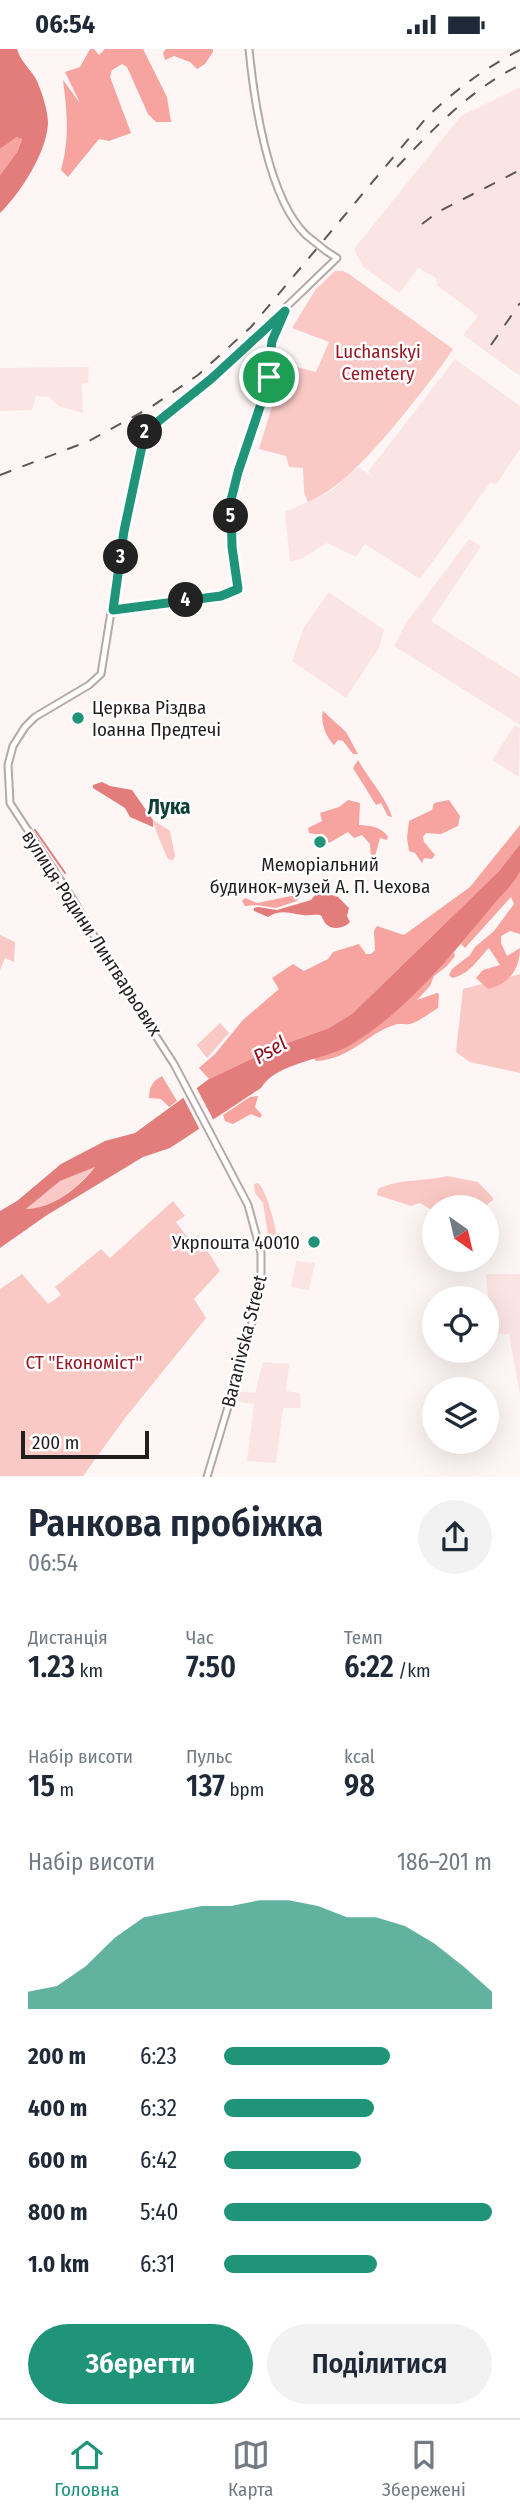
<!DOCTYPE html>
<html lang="uk">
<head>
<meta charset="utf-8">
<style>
  :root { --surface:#fff; --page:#f2f2f3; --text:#1f2937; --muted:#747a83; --line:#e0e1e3; --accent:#1f9479 }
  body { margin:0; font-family:"Fira Sans Condensed",sans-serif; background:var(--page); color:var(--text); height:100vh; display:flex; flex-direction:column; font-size:26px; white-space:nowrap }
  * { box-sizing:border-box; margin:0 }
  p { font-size:23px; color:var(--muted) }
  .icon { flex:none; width:38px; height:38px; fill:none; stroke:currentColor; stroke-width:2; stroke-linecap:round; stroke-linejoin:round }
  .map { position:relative; height:1428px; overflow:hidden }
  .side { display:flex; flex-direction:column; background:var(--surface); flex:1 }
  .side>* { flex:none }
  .needle { width:46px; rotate:146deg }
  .fabs { position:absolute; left:422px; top:1146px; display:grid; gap:14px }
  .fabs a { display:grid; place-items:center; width:77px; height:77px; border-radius:50%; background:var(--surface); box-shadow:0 7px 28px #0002; font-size:35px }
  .scale { position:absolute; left:21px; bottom:18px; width:128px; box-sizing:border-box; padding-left:7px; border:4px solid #231e1e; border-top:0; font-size:19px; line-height:24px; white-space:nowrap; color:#231e1e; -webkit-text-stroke:5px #fff; paint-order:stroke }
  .pin { position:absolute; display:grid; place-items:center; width:60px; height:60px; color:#fff; margin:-30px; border:4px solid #fff; border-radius:50%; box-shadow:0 2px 7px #0007 }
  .km { position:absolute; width:35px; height:35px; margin:-18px; border-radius:50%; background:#222; color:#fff; font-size:19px; line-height:35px; text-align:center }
  .round { display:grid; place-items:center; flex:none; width:74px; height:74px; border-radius:37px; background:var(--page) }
  .summary { display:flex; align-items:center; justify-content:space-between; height:119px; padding:0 28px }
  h1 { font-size:38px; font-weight:600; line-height:52px }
  .metrics { display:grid; grid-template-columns:repeat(3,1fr); gap:10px; height:119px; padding:7px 28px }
  .metrics div { display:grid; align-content:center }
  .metrics b { font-size:30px; font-weight:600 }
  .metrics small { font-size:19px; font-weight:400 }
  .metrics p { font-size:19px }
  .chart { height:196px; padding:14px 28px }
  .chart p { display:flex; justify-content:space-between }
  .chart svg { width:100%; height:126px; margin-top:7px; fill:var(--accent); opacity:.7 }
  .cta { display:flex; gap:14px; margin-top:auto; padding:14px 28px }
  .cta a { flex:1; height:80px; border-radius:42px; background:var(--accent); color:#fff; font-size:28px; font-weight:600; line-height:80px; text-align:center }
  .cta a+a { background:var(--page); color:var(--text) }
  ul { padding:0 28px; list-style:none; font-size:23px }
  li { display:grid; grid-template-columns:112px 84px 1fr; align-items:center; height:52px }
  li i { height:18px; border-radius:9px; background:var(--accent) }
  .status { display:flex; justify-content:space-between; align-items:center; height:49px; padding:0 35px; background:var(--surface); direction:ltr }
  .status svg { height:19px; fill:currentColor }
  .tabs { display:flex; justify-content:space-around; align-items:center; height:98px; border-top:2px solid var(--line); background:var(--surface); font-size:19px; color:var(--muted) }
  .tabs a { display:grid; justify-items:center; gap:4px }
  .tabs .selected { color:var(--accent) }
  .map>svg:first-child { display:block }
</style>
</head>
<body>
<div class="status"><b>06:54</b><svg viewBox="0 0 49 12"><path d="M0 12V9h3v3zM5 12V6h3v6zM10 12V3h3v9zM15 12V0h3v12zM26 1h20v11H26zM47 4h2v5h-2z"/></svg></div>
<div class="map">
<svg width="520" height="1428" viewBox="0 0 520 1428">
  <rect width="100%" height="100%" fill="#fef6f5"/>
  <g fill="#fbe5e4">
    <path d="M520,38V327L463,286L478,267L437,236L436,229L418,219L400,244L363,218L354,200L461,67Z"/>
    <path d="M455,310L520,357V400L496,436L491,433L420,530L365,495L356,508L327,494L303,509L290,513L285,463L331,442L358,418L375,429L368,423Z"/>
    <path d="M89,318L88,334L82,335L83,364L58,357L50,348L36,347L32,361L0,362V319Z"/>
    <path d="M469,490L481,497L431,572L520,629V676L394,597L406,574Z"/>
    <path d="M329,543L384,581L379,599L346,649L292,612L304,578Z"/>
    <path d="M515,676L520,679L519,728L492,711Z"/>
    <path d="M296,1212L315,1214L309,1241L291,1238Z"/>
    <path d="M486,1225H520V1346L509,1285H495L492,1263H489Z"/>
    <path d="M263,1313L289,1315L286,1342L300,1344L301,1359H283L276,1414L247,1412L254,1355L232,1352L235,1342L255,1344Z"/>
  </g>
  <g fill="#fac9c6">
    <path d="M335,222H343L349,225L453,300C434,329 412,355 390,382C365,410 343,437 308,453L304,443L303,419L289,418L286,407L259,400L285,315L316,323L329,293L292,279L316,240Z"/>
    <path d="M153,771L170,782L175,807L173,811L168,810C165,804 153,776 153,771Z"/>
    <path d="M0,886L15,893L14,913L5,909L0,921Z"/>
    <path d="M520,925V1024L470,1013L456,1003L463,940Z"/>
    <path d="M220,974L229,984L207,1009L197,996Z"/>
    <path d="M96,1117C77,1139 55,1158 25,1161L60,1132Z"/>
    <path d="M447,1127L478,1133L494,1150L485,1157L434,1158L432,1161L420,1154L411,1157L377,1146L378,1140C400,1129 424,1133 447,1127Z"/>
    <path d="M258,1134C268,1143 278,1186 278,1199L270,1197L269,1192L263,1154L255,1144L254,1135Z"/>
    <path d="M173,1152L185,1167L176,1173L191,1193L198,1186L220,1222L194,1250L206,1269L125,1369L83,1427H0V1240L22,1225L48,1255L61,1246L55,1238L101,1200L110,1209Z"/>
  </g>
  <g fill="#f7a39f">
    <path d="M90,0H94L99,6L105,0H143L167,48L171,73H156L148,65L127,18L122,15L112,21L110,28L131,84L109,92L99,90L68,128L61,121C70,90 67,63 63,31L80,54L65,23L80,18Z"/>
    <path d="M166,0H213V3L205,15L197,20L190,13L174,7L165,11L163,4Z"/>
    <path d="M17,88L22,89L17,103L0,126V100Z"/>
    <path d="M323,662L346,683L358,705H353L343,692L338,691L334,696C326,688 320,673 323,662Z"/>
    <path d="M358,711C368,729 387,750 392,768L388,767L381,754L376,756L353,719Z"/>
    <path d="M348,751L360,754L359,776C371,777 381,777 388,788L387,791L380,789L375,807L371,809L370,795L362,786L354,789L348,783L329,794L320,786L309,784L308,779L322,772L320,764L339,758Z"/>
    <path d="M449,751L460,767L458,777L441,785L426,784L423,788L424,793L435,806L432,810L424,809L422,814L415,804L409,802L407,789L409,772L432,761L434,754Z"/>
    <path d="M520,776V795L499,822L353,964L329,979L279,997L209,1030L199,1019L215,1005L243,971L279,940L272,929L293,915L304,922L328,910L333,903L359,895L366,905H371L375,901L374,882L377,877L404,886L470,838Z"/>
    <path d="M520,821V885L510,882L501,887V894L507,907L520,899C520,920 509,935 488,940L476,929L483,921L500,916L489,899C478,910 469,926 452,929L449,926L452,920L470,906L475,898L494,882L514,855L511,848L465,899L461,895Z"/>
    <path d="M296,846L300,847L297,852L276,859L256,856L245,857L242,852L245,849L257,854Z"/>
    <path d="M454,903L455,907L447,917L434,927L430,937L417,951L437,944L439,945L438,959C430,964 418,973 410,975C404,976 399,974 394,976C365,986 351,1010 316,1012L314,1009C325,1006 336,1003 346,998C385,978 423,934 454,903Z"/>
    <path d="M162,1027L177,1052L169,1058L161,1050L149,1049C150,1038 151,1033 162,1027Z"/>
    <path d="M258,1047L255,1058L262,1066L260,1069L251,1065L233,1075L225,1072L223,1066L250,1048Z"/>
  </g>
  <g fill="#e37d7b" fill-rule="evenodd">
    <path d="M0,0H17C21,15 35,23 39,37C43,47 48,63 48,74C47,103 20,145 0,164V126L17,103L22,90L17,88L0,100Z"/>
    <path d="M102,733L110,737L132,741L153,771V778L130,768L125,759L93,739V736Z"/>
    <path d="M520,795C520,803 520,815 520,822C515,834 501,846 493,856C454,904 401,968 347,998C322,1011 276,1014 261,1039L170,1099L143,1108L47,1166L0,1199V1162L17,1152L61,1115L105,1092L135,1084L209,1030L279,997L329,979L353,964L499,822ZM95,1118C80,1138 52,1160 26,1160L60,1132Z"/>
    <path d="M328,845L338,848L349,859L347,867L350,873C345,879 332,882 326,875C323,872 323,868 320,866C314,865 308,867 303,866C289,864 280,860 268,868L254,862V859L258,858L277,861L311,851L315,846Z"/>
  </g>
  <path fill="#fef6f5" d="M195,1036L215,1074L201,1083L182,1046Z"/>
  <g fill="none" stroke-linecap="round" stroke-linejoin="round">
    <path stroke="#e37d7b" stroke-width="2" d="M35,781L65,824"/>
    <defs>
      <g id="secondary">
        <path d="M249,0C254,52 268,149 306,186"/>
        <path d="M113,561L221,546L238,540L232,497L231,451L238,423L267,337L272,292L283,266"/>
        <path d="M207,1428L248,1291L261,1232V1204L248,1156L174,1015L120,932L74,852L10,754L8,716L13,697L25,678L35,668L89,636L101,625L124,482L145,382L225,317L337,209L326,202"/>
      </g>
    </defs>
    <use href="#secondary" stroke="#b4a8a8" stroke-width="9"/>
    <use href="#secondary" stroke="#fff" stroke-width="5"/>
    <g stroke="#5d5757" stroke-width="2" stroke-dasharray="12 12" stroke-linecap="butt">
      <path d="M397,118C434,79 471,40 520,16"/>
      <path d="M422,175L438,163L520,121"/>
      <path d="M491,296L520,254"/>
      <path d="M0,426L89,392L151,358L198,326L251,278L427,68C455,41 485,19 520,1"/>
    </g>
    <defs>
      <path id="secondary-bridge" d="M306,186L326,202"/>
    </defs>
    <use href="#secondary-bridge" stroke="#b4a8a8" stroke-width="9" stroke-linecap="butt"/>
    <use href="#secondary-bridge" stroke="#fff" stroke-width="5"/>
  </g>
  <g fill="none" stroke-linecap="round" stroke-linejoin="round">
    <defs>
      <path id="route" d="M285,262L272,292L267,337L238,423L231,451L232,498L238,540L221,547L113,561L124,482L145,383L211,330Z"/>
    </defs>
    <use href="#route" stroke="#fff" stroke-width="14"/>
    <use href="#route" stroke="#1f9479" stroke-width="9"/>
  </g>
  <g fill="#1f9479" stroke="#fff" stroke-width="2.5">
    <circle cx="78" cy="669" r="7"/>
    <circle cx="320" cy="793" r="7"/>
    <circle cx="314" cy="1193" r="7"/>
  </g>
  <g text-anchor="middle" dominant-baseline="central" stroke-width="5" stroke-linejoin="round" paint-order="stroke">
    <g font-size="19" fill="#951926" stroke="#fff">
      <text x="378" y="302">Luchanskyi<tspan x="378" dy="22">Cemetery</tspan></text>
      <text x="84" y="1313">СТ "Економіст"</text>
    </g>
    <g font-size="19" fill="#231e1e" stroke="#fff" text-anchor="start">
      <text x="92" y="658">Церква Різдва<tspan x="92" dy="22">Іоанна Предтечі</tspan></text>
      <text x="320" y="815" text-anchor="middle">Меморіальний<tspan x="320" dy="22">будинок-музей А. П. Чехова</tspan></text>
      <text x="300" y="1193" text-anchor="end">Укрпошта 40010</text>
    </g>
    <g font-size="19" fill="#231e1e" stroke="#fff">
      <text transform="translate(92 884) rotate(57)">вулиця Родини Линтварьових</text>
      <text transform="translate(244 1292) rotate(-76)">Baranivska Street</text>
    </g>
    <g font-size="21" font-weight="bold" fill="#0b4235" stroke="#fff">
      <text x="169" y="758">Лука</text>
    </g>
    <g font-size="21" font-style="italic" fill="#8f1221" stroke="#fff">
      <text transform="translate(270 1001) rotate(-30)">Psel</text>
    </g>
  </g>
</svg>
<div class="fabs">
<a><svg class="needle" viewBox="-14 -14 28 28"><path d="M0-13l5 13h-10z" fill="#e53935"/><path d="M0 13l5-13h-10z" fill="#747a83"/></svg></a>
<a><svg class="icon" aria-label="locate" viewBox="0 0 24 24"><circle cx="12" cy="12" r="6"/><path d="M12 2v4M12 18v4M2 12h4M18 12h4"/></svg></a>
<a><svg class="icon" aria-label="layers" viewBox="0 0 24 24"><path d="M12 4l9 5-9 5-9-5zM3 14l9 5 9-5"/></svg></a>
</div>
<div class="scale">200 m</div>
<div class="pin" style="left:269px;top:328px;background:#1e9e55"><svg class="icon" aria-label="arrive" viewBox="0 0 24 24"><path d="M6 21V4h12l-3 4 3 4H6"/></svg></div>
<b class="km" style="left:145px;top:383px">2</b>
<b class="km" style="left:121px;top:508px">3</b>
<b class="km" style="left:186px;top:551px">4</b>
<b class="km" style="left:231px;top:467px">5</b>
</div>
<section class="side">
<div class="summary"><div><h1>Ранкова пробіжка</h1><p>06:54</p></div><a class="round"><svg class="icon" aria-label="share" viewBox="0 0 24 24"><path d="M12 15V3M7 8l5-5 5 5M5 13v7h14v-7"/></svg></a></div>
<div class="metrics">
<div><p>Дистанція</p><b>1.23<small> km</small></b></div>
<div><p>Час</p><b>7:50</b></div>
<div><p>Темп</p><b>6:22<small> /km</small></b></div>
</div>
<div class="metrics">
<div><p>Набір висоти</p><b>15<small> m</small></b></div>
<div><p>Пульс</p><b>137<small> bpm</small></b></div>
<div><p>kcal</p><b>98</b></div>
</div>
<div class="chart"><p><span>Набір висоти</span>186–201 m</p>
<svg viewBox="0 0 160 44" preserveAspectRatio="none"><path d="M0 44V38L10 36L20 29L30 19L40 12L50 10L60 8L70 8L80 6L90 6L100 8L110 12L120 12L130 15L140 21L150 29L160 38V44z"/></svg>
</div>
<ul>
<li><b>200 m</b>6:23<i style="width:62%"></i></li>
<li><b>400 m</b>6:32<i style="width:56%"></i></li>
<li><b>600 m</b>6:42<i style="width:51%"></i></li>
<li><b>800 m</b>5:40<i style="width:100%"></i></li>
<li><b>1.0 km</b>6:31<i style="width:57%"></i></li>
</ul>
<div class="cta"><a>Зберегти</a><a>Поділитися</a></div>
</section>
<nav class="tabs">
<a class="selected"><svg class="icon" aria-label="home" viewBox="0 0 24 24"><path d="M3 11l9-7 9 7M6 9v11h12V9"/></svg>Головна</a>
<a><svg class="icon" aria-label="map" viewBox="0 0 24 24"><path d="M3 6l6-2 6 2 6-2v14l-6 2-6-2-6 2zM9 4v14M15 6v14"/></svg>Карта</a>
<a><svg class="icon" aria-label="saved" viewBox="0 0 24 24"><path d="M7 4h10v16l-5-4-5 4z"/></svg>Збережені</a>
</nav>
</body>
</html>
